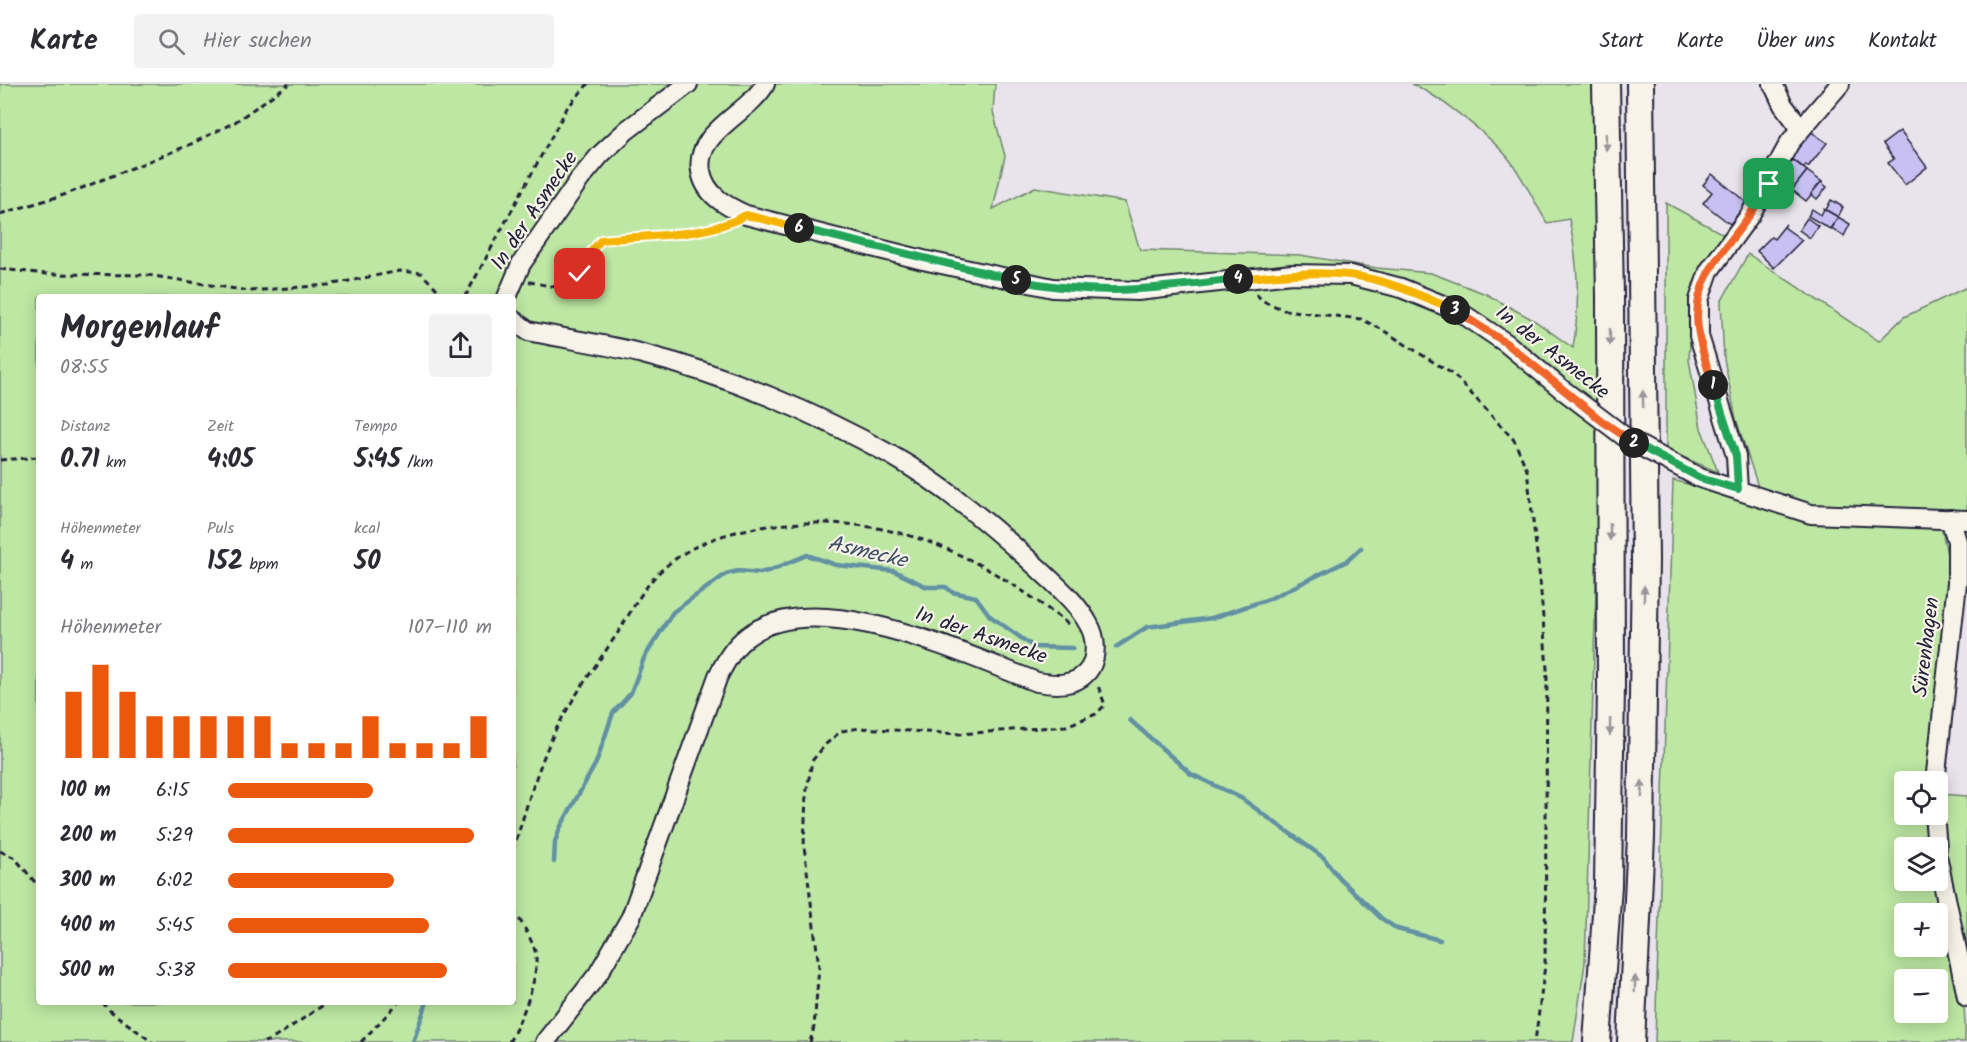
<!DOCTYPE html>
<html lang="de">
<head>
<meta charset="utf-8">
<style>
  :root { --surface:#fff; --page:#f2f2f3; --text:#2b2b33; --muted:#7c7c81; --line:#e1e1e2; --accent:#ea580c }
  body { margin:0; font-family:Kalam,sans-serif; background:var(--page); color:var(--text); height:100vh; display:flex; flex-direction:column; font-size:22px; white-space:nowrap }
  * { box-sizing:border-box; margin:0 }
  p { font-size:20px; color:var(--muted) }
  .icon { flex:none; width:33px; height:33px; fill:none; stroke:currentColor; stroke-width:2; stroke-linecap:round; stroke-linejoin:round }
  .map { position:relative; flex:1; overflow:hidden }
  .drawer { position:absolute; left:36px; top:210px; width:480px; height:711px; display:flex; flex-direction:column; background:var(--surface); border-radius:6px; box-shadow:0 3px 15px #0003 }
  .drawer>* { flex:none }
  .controls { position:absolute; left:1894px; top:687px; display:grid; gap:12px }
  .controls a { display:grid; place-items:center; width:54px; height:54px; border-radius:6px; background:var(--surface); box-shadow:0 3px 15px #0003; font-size:30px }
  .pin { position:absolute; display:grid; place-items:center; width:51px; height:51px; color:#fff; margin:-26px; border-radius:12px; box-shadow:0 3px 9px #0006 }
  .km { position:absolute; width:30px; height:30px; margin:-15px; border-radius:50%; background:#222; color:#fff; font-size:16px; line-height:30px; text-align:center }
  .round { display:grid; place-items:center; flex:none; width:63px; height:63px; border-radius:6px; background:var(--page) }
  .headline { display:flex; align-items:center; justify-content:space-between; height:102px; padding:0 24px }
  h1 { font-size:33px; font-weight:700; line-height:45px }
  .stats { display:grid; grid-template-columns:repeat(3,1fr); gap:9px; height:102px; padding:6px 24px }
  .stats div { display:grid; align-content:center }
  .stats b { font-size:26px; font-weight:700 }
  .stats small { font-size:16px; font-weight:400 }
  .stats p { font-size:16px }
  .chart { height:168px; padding:12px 24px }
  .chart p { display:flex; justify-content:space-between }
  .chart svg { width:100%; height:108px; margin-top:6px; stroke:var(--accent); stroke-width:6 }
  ul { padding:0 24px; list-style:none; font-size:20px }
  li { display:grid; grid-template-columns:96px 72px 1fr; align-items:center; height:45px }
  li i { height:15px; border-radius:8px; background:var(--accent) }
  header { display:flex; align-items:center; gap:36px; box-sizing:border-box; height:84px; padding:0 30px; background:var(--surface); border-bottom:2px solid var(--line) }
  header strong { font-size:28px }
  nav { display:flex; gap:33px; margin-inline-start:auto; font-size:21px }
  .search { width:420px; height:54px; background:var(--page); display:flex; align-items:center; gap:15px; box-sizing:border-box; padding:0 21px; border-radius:6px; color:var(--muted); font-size:22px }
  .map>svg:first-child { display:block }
</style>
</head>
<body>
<header>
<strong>Karte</strong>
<div class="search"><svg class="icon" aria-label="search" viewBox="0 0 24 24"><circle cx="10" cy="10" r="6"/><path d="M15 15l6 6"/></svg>Hier suchen</div>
<nav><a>Start</a><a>Karte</a><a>Über uns</a><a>Kontakt</a></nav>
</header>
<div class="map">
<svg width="1967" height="958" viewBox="0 0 1967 958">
  <rect width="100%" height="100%" fill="#e9e4eb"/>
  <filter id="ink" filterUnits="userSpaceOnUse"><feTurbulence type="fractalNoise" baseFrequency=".0167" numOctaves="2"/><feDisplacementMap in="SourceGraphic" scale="12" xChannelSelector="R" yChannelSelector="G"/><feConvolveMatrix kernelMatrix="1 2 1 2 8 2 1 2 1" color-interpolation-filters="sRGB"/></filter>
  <g filter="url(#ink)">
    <g fill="#bde7a3" stroke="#70846f" stroke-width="1.5" fill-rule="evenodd">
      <path d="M0,0H995L993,28L1005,72L993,125L1035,103L1125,118L1140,166L1300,171L1377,184L1431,189L1486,210L1535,237L1573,264C1580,222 1578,176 1569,135L1547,139C1536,120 1526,100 1514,82C1498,57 1439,12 1412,0H1595L1600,366L1585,879L1573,958H0ZM39,213H513V918H39Z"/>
      <path d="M1666,119L1723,150L1693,200L1689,276L1701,344L1718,388L1666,366Z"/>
      <path d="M1748,170L1879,257L1904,233L1967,203V433L1812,423L1760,409L1736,335L1724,275L1721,218Z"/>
      <path d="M1673,396L1812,435L1941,442L1953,499L1931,697L1905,698V730L1930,731L1933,763L1905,764V796H1938C1951,849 1967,903 1965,958H1655ZM1905,830H1938V862H1905ZM1905,896H1938V928H1905Z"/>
      <path d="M1938,710L1967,712V888L1938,745Z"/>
    </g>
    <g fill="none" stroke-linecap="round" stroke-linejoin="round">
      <g stroke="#6291a3" stroke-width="4.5">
        <path d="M1116,563L1147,543L1212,534L1269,515L1347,477L1361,464"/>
        <path d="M1130,636L1191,690L1241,714L1324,774L1339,794L1381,834L1397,845L1440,856"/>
        <path d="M554,778L555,758L560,744L596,679L613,629L631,609L644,574L673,528L726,490L738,487L760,489L771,486L807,471L836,481L894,487L927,503H946L952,508L976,513L990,532L1034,563L1073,564"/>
        <path d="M413,958L427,918"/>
      </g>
    </g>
    <g fill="#c8c0f2" stroke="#22223b" stroke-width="1.5">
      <path d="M1810,47L1827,59L1808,83L1806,81L1804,84L1790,73Z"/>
      <path d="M1900,47L1927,83L1905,101L1888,79L1894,75L1883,60Z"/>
      <path d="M1793,76L1807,87L1792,106L1778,94Z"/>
      <path d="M1807,87L1822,98L1806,117L1792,106Z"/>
      <path d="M1712,90L1747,119L1730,140L1703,119L1712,108L1703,101Z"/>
      <path d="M1821,98L1827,103L1817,115L1811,110Z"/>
      <path d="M1831,116L1843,123L1838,133L1826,126Z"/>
      <path d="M1812,125L1821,131L1824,125L1838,133L1830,145L1808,132Z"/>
      <path d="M1838,133L1850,140L1844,152L1831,144Z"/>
      <path d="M1807,134L1818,142L1810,154L1799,146Z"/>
      <path d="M1786,140L1784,143L1802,156L1774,184L1757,167L1771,153L1774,155Z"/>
    </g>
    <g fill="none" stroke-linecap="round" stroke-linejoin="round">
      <defs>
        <g id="minor">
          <path d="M765,0C749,30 694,48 701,87C705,111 726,122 746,131L923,176L1053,204L1137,207L1292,190L1351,191L1401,204L1460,228L1506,259L1563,306"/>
          <path d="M1773,0L1783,21L1800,43"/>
          <path d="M507,213L521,180L580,95L600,71L627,46L688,0"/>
          <path d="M513,236L528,247C566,255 605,260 643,270C726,291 816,329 891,371C944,401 993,443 1038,484C1056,501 1077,518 1089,541C1096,553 1097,571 1090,584C1078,603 1055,601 1037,598C965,571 817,500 748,552C734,562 726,577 718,592L631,833L598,890L545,958"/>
          <path d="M1700,394L1811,430L1967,436"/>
          <path d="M1738,406L1736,372L1699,252V216L1709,187L1750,131L1790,58L1840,0"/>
          <path d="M1935,698L1957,499V457L1950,435"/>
          <path d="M1934,730L1937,764"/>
          <path d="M1938,776L1967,913"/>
        </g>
        <g id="highway">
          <path d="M1597,958L1608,801L1611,602L1610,212L1606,0"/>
          <path d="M1631,958L1641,753L1645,476L1640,0"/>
        </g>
      </defs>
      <use href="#minor" stroke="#22223b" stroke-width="22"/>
      <use href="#highway" stroke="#22223b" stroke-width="30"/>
      <g stroke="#22223b" stroke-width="3" stroke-dasharray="6 4.5" stroke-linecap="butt">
        <path d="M0,130L67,110L189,61L235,38L289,0"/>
        <path d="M0,185L47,190L147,191L249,207L328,201L400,187L421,189L445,213"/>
        <path d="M529,198C538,199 554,204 562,202C582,197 589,170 601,156L641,155L728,140"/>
        <path d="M1256,210L1263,217L1284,226L1361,235L1381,245L1454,291L1514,356L1527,386L1540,496L1547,585L1545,881L1535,958"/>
        <path d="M465,213L567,24L588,0"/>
        <path d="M0,376L39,373"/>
        <path d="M513,766C526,726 539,676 560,638C577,607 599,577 619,547C632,526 645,500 664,484C696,456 734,446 776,441C896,429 976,469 1068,540"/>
        <path d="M0,767L15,774L39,803"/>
        <path d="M102,918L109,926L152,958"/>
        <path d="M264,958L271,956L328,918"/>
        <path d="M361,958L399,918"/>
        <path d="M509,958C521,937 541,891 535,867C531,853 520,837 513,824"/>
        <path d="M810,958L814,943L819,883L804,762L806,711L812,677L826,660L841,647L860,644L960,650L1066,642L1096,630L1105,621L1097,599"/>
      </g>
      <use href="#minor" stroke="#f7f3e8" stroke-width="18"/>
      <use href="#highway" stroke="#f7f3e8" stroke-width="26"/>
      <defs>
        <path id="minor-bridge" d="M1563,306L1629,356L1700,394"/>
      </defs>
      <use href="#minor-bridge" stroke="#22223b" stroke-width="22" stroke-linecap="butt"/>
      <use href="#minor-bridge" stroke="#f7f3e8" stroke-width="18"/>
    </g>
    <defs><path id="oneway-solid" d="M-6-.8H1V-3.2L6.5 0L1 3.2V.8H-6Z" transform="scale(1.5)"/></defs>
    <g fill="#97959a">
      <use href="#oneway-solid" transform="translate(1606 58) rotate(89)"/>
      <use href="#oneway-solid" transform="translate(1610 253) rotate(90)"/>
      <use href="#oneway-solid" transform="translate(1643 315) rotate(-91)"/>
      <use href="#oneway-solid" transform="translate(1610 448) rotate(90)"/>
      <use href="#oneway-solid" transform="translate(1644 510) rotate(-89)"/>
      <use href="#oneway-solid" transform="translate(1610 643) rotate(91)"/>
      <use href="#oneway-solid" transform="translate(1642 705) rotate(-89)"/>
      <use href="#oneway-solid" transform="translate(1635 900) rotate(-88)"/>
    </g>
  </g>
  <g fill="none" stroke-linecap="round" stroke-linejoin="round" filter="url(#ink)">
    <defs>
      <path id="split-1" d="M1713,301C1706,279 1698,256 1697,233C1697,190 1727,164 1749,132C1756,122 1762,111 1769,100"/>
      <path id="split-2" d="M1634,359L1700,394L1738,405L1736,372L1713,301"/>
      <path id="split-3" d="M1455,226L1506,259L1602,337L1634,359"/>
      <path id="split-4" d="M1238,195C1275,191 1312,187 1349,191C1386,195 1422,212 1455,226"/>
      <path id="split-5" d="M1016,196C1099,213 1156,205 1238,195"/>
      <path id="split-6" d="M799,144L1016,196"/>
      <path id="split-7" d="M580,190L590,169L601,156C648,150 703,155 746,131L799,144"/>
    </defs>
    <use href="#split-1" stroke="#fff" stroke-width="12"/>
    <use href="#split-2" stroke="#fff" stroke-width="12"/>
    <use href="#split-3" stroke="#fff" stroke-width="12"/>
    <use href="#split-4" stroke="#fff" stroke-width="12"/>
    <use href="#split-5" stroke="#fff" stroke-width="12"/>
    <use href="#split-6" stroke="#fff" stroke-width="12"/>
    <use href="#split-7" stroke="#fff" stroke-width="12"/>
    <use href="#split-1" stroke="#f0652b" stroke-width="8"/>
    <use href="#split-2" stroke="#22a559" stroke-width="8"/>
    <use href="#split-3" stroke="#f0652b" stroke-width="8"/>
    <use href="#split-4" stroke="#f5b400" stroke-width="8"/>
    <use href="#split-5" stroke="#22a559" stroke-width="8"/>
    <use href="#split-6" stroke="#22a559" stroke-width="8"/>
    <use href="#split-7" stroke="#f5b400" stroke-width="8"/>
  </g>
  <g text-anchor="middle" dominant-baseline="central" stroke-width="4.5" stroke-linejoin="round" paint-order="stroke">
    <g font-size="21" fill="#22223b" stroke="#f7f3e8">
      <text transform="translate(535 127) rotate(-56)">In der Asmecke</text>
      <text transform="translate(1552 269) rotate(38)">In der Asmecke</text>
      <text transform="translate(981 552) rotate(19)">In der Asmecke</text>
      <text transform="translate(1927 563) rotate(-83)">Sürenhagen</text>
    </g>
    <g font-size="22" font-style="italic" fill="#3c5066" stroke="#f7f3e8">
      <text transform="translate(867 469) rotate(13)">Asmecke</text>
    </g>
  </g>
</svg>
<div class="controls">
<a><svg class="icon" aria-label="locate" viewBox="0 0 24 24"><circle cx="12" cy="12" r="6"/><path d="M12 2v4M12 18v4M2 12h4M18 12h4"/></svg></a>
<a><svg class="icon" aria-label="layers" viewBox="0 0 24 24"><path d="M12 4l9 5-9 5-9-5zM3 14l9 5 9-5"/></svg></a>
<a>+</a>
<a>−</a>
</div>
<div class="pin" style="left:1769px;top:100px;background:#1e9e55"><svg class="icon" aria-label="arrive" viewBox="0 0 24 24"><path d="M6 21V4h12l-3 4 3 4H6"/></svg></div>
<div class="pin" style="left:580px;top:190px;background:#d93025"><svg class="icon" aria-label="check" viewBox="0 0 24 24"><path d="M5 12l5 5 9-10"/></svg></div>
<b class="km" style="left:1713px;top:301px">1</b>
<b class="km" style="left:1634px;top:359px">2</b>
<b class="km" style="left:1455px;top:226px">3</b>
<b class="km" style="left:1238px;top:195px">4</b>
<b class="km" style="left:1016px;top:196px">5</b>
<b class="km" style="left:799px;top:144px">6</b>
<section class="drawer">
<div class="headline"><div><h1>Morgenlauf</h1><p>08:55</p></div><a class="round"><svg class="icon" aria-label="share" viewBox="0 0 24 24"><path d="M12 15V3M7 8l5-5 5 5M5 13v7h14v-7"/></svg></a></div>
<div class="stats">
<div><p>Distanz</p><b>0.71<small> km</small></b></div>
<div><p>Zeit</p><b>4:05</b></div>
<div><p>Tempo</p><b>5:45<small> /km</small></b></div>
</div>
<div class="stats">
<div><p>Höhenmeter</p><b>4<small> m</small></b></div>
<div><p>Puls</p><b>152<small> bpm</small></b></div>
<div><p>kcal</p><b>50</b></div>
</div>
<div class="chart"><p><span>Höhenmeter</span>107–110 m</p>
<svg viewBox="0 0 160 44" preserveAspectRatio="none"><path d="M5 44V17M15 44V6M25 44V17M35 44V27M45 44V27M55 44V27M65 44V27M75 44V27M85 44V38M95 44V38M105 44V38M115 44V27M125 44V38M135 44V38M145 44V38M155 44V27"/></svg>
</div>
<ul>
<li><b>100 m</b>6:15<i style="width:55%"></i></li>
<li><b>200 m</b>5:29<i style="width:93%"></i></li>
<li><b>300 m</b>6:02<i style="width:63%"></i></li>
<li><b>400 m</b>5:45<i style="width:76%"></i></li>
<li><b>500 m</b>5:38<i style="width:83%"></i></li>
</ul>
</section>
</div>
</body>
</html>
